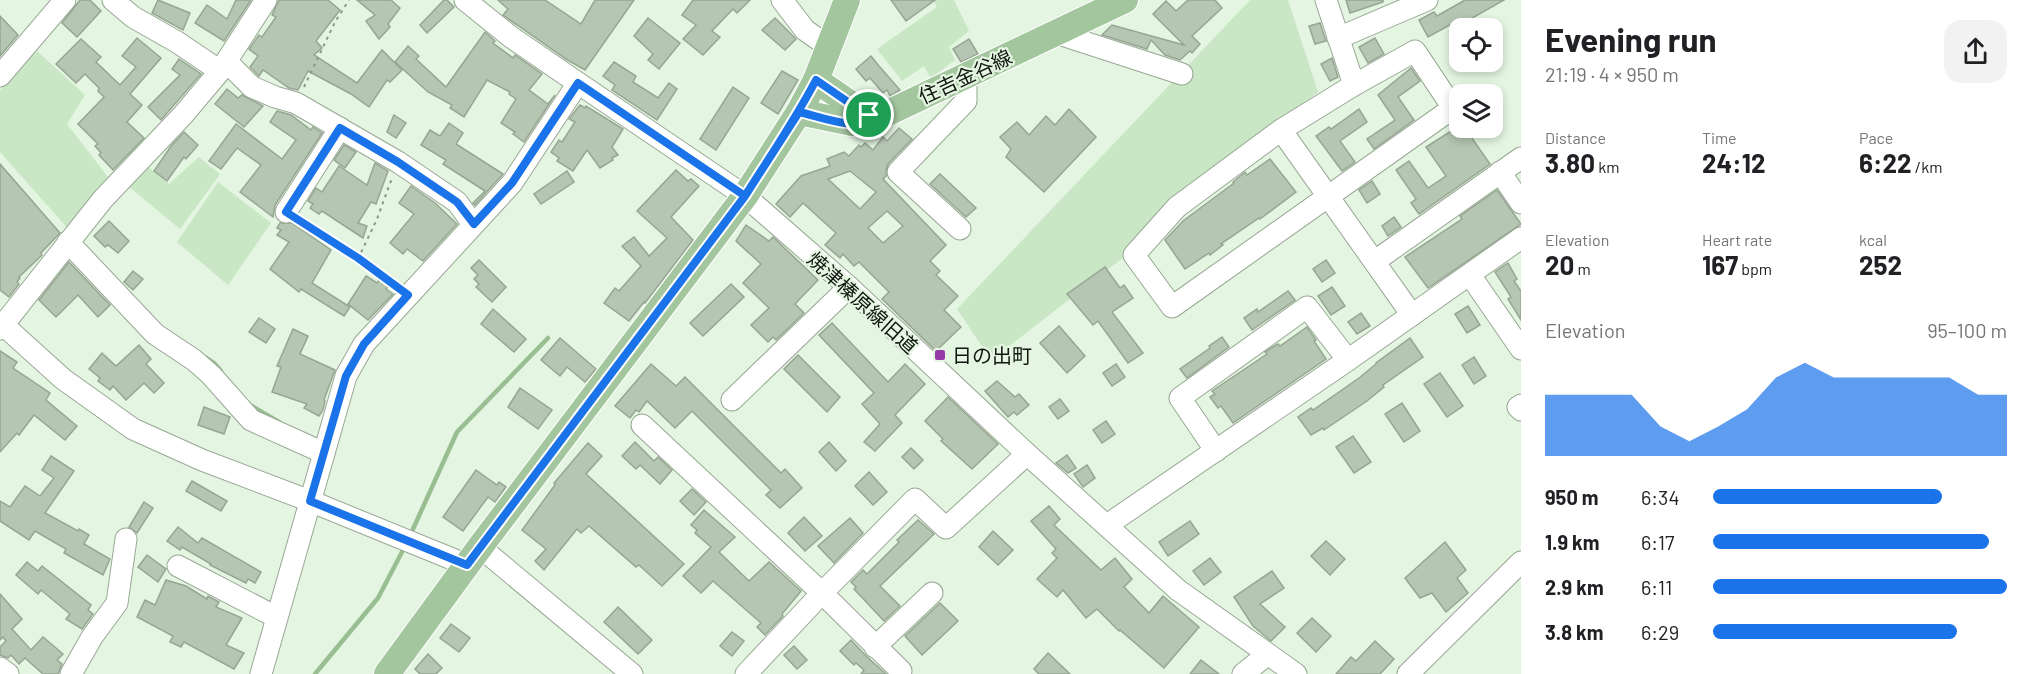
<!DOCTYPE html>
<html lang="en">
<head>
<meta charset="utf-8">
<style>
  :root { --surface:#fff; --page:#f2f2f2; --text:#202124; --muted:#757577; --accent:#1a73e8 }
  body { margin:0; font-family:Barlow,"Noto Sans JP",sans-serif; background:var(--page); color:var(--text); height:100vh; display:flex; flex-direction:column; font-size:22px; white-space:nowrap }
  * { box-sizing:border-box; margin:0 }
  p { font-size:20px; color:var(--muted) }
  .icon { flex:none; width:33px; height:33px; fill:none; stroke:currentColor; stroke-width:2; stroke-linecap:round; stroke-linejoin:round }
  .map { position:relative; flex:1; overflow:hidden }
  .panel { display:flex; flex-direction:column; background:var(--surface); width:510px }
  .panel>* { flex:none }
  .fabs { position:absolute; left:1449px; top:18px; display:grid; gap:12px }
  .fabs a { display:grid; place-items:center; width:54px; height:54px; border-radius:12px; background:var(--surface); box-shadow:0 3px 9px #0003; font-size:30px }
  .pin { position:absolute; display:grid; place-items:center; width:51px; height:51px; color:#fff; margin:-26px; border:3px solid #fff; border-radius:50%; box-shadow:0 2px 6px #0007 }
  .round { display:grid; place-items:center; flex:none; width:63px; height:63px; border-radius:18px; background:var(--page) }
  .head { display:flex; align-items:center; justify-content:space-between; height:102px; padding:0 24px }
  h1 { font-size:33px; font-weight:700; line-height:45px }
  .metrics { display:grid; grid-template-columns:repeat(3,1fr); gap:9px; height:102px; padding:6px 24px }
  .metrics div { display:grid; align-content:center }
  .metrics b { font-size:26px; font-weight:700 }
  .metrics small { font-size:16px; font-weight:400 }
  .metrics p { font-size:16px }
  .chart { height:168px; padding:12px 24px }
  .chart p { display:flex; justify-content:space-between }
  .chart svg { width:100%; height:108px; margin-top:6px; fill:var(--accent); opacity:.7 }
  ul { padding:0 24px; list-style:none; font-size:20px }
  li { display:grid; grid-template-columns:96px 72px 1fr; align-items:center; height:45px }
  li i { height:15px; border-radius:8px; background:var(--accent) }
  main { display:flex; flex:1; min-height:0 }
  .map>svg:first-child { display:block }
</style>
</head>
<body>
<main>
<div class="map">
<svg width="1521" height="674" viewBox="0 0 1521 674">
  <rect width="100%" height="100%" fill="#e4f5e1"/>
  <g fill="#c9e7c5">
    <path d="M933,0H954L969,31L949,47L955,60L931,78L924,66L902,81L877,49L937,7Z"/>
    <path d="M1250,0H1288L1318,92L1249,147L1137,247L991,360L957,309Z"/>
    <path d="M37,51L85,95L67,124L111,181L71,232L0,152V90Z"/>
    <path d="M199,157L220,174L180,229L128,186L146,165L169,184Z"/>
    <path d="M218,182L271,223L228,285L177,242Z"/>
  </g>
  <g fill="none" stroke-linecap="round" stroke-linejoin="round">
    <g stroke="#98be92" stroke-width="4.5">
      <path d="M205,357L214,363L221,371"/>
      <path d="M250,405L279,422"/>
      <path d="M413,529L457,432L548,338"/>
      <path d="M315,674L378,598L402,552"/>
    </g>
  </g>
  <g fill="#b5c6b3" stroke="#96a693" stroke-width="1.5" fill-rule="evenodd">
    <path d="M80,0H90L101,11L77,37L62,23Z"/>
    <path d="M158,0L190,13L183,30L152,13Z"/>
    <path d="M236,0H251L224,41L195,23L207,5L227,19Z"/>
    <path d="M279,0H328L340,10L316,41L322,48L314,55L357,83L382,50L402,70L390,82L387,80L369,107L351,94L308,71L298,90L289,88L263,70L259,76L250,67L258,56L249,49L259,35L262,37L276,17L272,15Z"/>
    <path d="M357,0H391L400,8L388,24L390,27L379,39L366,21L375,15Z"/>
    <path d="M444,0H447L454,7L427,33L420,25Z"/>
    <path d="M498,0H545L581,24L595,0H634L585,70L566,59L503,15L508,9Z"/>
    <path d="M693,0H750L737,13L733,9L712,31L720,37L703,55L683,39L696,25L682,15Z"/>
    <path d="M891,0H935L906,21Z"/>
    <path d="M1188,0H1215L1222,8L1192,36L1200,44L1192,53L1190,51L1180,60L1165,55L1151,40L1147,49L1102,35L1112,25L1184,45L1153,14L1166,1L1176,11Z"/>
    <path d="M1346,0H1383V2L1350,13Z"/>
    <path d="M1465,0H1504L1460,25L1457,21L1428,37L1419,20L1434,12L1437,16Z"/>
    <path d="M0,16L18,35L0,56Z"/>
    <path d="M648,18L680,43L659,69L648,60L653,54L634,36Z"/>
    <path d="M775,18L796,39L785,50L762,30Z"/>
    <path d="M1320,23L1326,41L1315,44L1309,26Z"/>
    <path d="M485,32L495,41L493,43L513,58L515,55L542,74L529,90L548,104L555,95L524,142L513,134L515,132L501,123L516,99L509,94L510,92L487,80L464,117L450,108L452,105L428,92L395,62L408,46L419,56L416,59L446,87Z"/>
    <path d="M137,38L161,58L130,94L142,105L127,122L144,138L113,170L99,155L101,153L95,146L98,144L78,124L104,97L98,91L99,88L85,74L76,83L56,64L81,39L101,57L96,62L120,85L136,67L122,56Z"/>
    <path d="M1375,38L1384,54L1368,63L1359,47Z"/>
    <path d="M969,39L978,54L961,62L953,49Z"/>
    <path d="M871,56L879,66L900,90L890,96L887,90L883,93L870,78L866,81L856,69Z"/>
    <path d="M1332,58L1338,77L1330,81L1321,64Z"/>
    <path d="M179,59L201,74L161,120L148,107L180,75L172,69Z"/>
    <path d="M614,62L636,76L633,82L658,98L669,83L677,89L657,120L612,90L615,85L603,76Z"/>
    <path d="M1411,68L1420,81L1398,97L1414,120L1374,149L1367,139L1395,120L1378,95Z"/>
    <path d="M782,71L798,80L778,114L761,103Z"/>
    <path d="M733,87L749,98L716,150L700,139Z"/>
    <path d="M227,89L238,98L242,95L263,106L244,127L215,104Z"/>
    <path d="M580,105L585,108L586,106L623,129L612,147L618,155L612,158L613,160L600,168L587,150L573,171L557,161L559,158L551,152L559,140L562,142L575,122L569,119Z"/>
    <path d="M1069,109L1096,137L1044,192L1006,157L1011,149L1000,137L1017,122L1029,135L1046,116L1055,125Z"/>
    <path d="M1359,109L1367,122L1340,141L1355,162L1342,171L1316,136L1329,127L1331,129Z"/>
    <path d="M277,111L291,115L311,130L313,127L322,133L275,205L273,217L240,192L261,165L237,148L221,169L209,161L236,124L282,159L296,140L270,122Z"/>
    <path d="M394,115L406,123L396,138L387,132Z"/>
    <path d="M449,123L463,133L456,144L503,174L475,205L473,203L485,191L443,164L446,160L421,145L430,130L440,136Z"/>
    <path d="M899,128L912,139L888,164L886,170V176L883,179L946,245L930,261L940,271L936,275L958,296L944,310L961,327L936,351L882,299L889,292L859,262L854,266L843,254L840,258L825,245L836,233L803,203L790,217L776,204L801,176L830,166L827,159L844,152L849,156L859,145L861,147L865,143L873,150L883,137L887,141ZM850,171L876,192L860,209L828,179ZM887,211L903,226L883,243L868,228Z"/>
    <path d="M1456,128H1465L1490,164L1419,214L1411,203L1416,199L1396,170L1409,161L1428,188L1446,176L1426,147Z"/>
    <path d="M184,132L198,145L186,159L184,157L167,181L154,171L171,146Z"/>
    <path d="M344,145L356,152L345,168L334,160Z"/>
    <path d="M1270,159L1296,192L1260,219L1259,218L1221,244L1223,245L1210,255L1209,253L1185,269L1165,240L1183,221L1234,183L1233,182L1245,172L1247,175Z"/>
    <path d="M375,163L388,171L376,204L371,202L358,223L367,226L363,238L322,211L319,214L310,208L313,204L308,201L316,188L322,192L339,166L367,185Z"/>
    <path d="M0,164L60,233L41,253L42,255L19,277L20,278L17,282L19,284L9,297L0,290Z"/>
    <path d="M676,170L688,181L691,179L699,186L671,217L693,240L645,303L644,302L629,321L604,303L615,288L619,291L641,266L622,246L634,237L649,256L667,238L637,211Z"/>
    <path d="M567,171L574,182L541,204L534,194Z"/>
    <path d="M940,174L976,208L966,217L930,184Z"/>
    <path d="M1372,181L1380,194L1367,203L1359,190Z"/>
    <path d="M411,186L435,203L457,224L423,261L407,249L403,254L390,243L414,214L399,203Z"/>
    <path d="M1497,190L1521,224L1428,288L1405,257L1462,219L1460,216Z"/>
    <path d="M1394,217L1401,227L1388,236L1382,226Z"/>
    <path d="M109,221L129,241L118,253L108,245L105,247L94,236Z"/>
    <path d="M280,223H292L331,250L312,283L350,307L344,316L301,289L299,292L270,269L289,242L277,235L281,230L277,228Z"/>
    <path d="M746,225L769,241L773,237L818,280L795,304L804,313L776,340L773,337L768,342L751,325L769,308L743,283L761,264L736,241Z"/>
    <path d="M479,260L506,287L492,302L476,287L479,284L474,279L478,275L471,268Z"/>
    <path d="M1326,260L1335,273L1322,282L1313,269Z"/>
    <path d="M69,262L110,305L98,317L78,295L56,317L39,300Z"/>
    <path d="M1508,263L1517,279L1514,281L1521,291V320L1508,299L1511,297L1495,272Z"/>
    <path d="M1105,267L1120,288L1124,285L1133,298L1112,312L1143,353L1128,363L1098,321L1093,325L1067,294Z"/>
    <path d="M133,271L143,279L133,290L124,282Z"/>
    <path d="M366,276L377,283L379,280L388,286L386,289L393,294L368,320L348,304Z"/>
    <path d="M731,284L744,297L703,336L690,323Z"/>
    <path d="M1332,287L1345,306L1331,315L1318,296Z"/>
    <path d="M1288,291L1295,300L1252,330L1244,318L1257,309L1258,312Z"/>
    <path d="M1468,306L1480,325L1467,333L1455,314Z"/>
    <path d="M493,309L526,339L514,352L481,324Z"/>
    <path d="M1361,313L1370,326L1357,334L1348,322Z"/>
    <path d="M259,318L275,329L266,343L249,332Z"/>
    <path d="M832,323L888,382L905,364L925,384L895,415L902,423L875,451L864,442L880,424L862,404L874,393L819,335Z"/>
    <path d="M1059,326L1085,356L1067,373L1040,343Z"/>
    <path d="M1307,327L1316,340L1314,341L1326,359L1233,423L1221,406L1218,408L1210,397L1215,394L1212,391L1267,354L1265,352L1278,344L1280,346Z"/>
    <path d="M293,329L308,336L300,354L335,370L324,400L325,401L323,410L319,416L304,408L307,404L272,392L281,367L277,366Z"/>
    <path d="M1222,337L1229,347L1187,378L1180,369L1210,348L1209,346Z"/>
    <path d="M560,338L596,369L585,382L567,367L560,376L541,360Z"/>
    <path d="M1410,338L1423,357L1383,385L1384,387L1367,401L1324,430L1323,428L1311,435L1298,417L1311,408L1313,410L1359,378L1376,364V363Z"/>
    <path d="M139,345L151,359L146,364L164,383L154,393L144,383L126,400L113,386L110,390L98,381L100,378L89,369L102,353L116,366Z"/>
    <path d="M0,351L17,362L13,368L50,393L46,400L77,426L65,440L34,415L19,435L17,433L0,452Z"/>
    <path d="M798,355L840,397L827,412L784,369Z"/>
    <path d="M1474,357L1486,376L1474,384L1462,365Z"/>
    <path d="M651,364L676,386L685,377L781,473L785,469L802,488L780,508L766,495L771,490L692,411L675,428L647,401L639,412L636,410L630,418L615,406Z"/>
    <path d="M1116,364L1125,377L1112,386L1103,373Z"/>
    <path d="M1440,373L1463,406L1447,417L1424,384Z"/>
    <path d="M997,381L1015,397L1019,394L1029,405L1017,415L1014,412L1008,417L985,391Z"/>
    <path d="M520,388L552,410L538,429L508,407Z"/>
    <path d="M948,397L998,444L972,469L941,441L943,439L925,421Z"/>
    <path d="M1060,399L1069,411L1058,419L1049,407Z"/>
    <path d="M1402,403L1420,431L1404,442L1385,414Z"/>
    <path d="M204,407L230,417L224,434L198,425Z"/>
    <path d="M1106,421L1115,434L1102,443L1093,430Z"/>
    <path d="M1353,436L1371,462L1354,473L1336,447Z"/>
    <path d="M635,442L654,461L658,457L672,470L660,484L640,465L636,469L622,456Z"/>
    <path d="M829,442L846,461L836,471L819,452Z"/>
    <path d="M588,443L602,456L586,474L684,564L662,586L639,565L636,567L589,526L581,533L577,529L544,570L535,561L546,549L522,530L555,485L554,483Z"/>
    <path d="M911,448L923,460L914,469L902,457Z"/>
    <path d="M1067,455L1076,468L1068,473L1056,463Z"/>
    <path d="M51,456L74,471L45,513L78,531L79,529L89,535L84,544L110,559L103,575L64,553L66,549L35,531L29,540L0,521V501L10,507L25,486L40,496L54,478L42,470Z"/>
    <path d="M1087,465L1095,478L1083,487L1074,474Z"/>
    <path d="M476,470L497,485L499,482L506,487L495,502L488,497L463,531L443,517Z"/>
    <path d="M869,472L887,492L873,505L855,486Z"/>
    <path d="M192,481L227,501L221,511L186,491Z"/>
    <path d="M692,489L706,502L694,515L680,501Z"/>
    <path d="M144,502L153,508L137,533L129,527Z"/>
    <path d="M1049,506L1060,519L1054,525L1101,570L1115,558L1132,579L1124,587L1149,613L1163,596L1199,627L1164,668L1120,630L1119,631L1097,609L1086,618L1063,590L1057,597L1037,579L1057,558L1052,553L1056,549L1031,521Z"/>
    <path d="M704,510L735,537L719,552L749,581L769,562L801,591L782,614L783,616L765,635L757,627L761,623L713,581L701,593L683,576L711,547L695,533L697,530L691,525Z"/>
    <path d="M804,517L822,536L805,551L788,533Z"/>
    <path d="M850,518L863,533L834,563L818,546Z"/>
    <path d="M918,520L934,534L880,586L900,606L884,621L854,589L856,587L851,582L863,570L867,574L899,542L897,540Z"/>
    <path d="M1190,521L1199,534L1168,556L1159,542Z"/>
    <path d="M178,527L198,543L202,538L261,572L255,583L248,579L246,583L210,565L211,564L182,547L180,550L167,541Z"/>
    <path d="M993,531L1013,550L998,565L979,547Z"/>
    <path d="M1326,541L1345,559L1330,575L1311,556Z"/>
    <path d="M1445,542L1466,570L1457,578L1468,593L1446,612L1432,593L1420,598L1405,578Z"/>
    <path d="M147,555L166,569L158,582L138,567Z"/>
    <path d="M1210,558L1221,572L1204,585L1193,571Z"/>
    <path d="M27,562L38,571L42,566L91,605L88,610L93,614L82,629L66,619L70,614L41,590L38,594L16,575Z"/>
    <path d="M1272,571L1284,588L1260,604L1285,627L1271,641L1253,626L1234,597Z"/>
    <path d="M166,580L186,586L207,599L208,596L219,602L216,607L242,618L226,645L244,653L234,669L184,642L181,647L170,642L173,636L137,617L145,600L155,605Z"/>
    <path d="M0,594L22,619L12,629L31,650L43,637L63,654L57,660L62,664L58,674H43L25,658L19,664L11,655L8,658L0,655V647L6,641L3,637L0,640Z"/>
    <path d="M940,603L958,621L922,655L905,636Z"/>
    <path d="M618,607L652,640L638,654L604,622Z"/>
    <path d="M1312,618L1331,636L1316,652L1297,633Z"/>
    <path d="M451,624L470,638L459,652L440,638Z"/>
    <path d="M732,632L744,641L732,656L720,646Z"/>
    <path d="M851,640L866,656L886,674H861L864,670L856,663L854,665L840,651Z"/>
    <path d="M1375,641L1394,659L1380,674H1336L1351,657L1356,661Z"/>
    <path d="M794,646L807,660L797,669L784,655Z"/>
    <path d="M1048,653L1070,674H1039L1034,669Z"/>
    <path d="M428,654L442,668L436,674H420L415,669Z"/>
    <path d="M1201,660L1219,674H1190Z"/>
  </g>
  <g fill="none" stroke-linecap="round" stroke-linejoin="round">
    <defs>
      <g id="minor">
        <path d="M113,0L133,17L177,42L220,71"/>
        <path d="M465,0L511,37L578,83L745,196L849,287L1027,454L1178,590L1296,674"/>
        <path d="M782,0L805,30L829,47"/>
        <path d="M1326,0L1354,85"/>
        <path d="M1056,33L1182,74"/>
        <path d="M1338,38L1427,0"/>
        <path d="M1415,51L1453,108L1172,307L1134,255L1177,207L1281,130L1354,85Z"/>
        <path d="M227,62L252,87L275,97L296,103L398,162L457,202L473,224"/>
        <path d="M0,76L65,0"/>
        <path d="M1281,130L1412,315"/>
        <path d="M1500,172L1521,203"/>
        <path d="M286,212L340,128"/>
        <path d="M960,229L898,172L966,101V76"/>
        <path d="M68,242L155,334L194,360L211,375L251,420L324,453"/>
        <path d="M1375,261L1521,158"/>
        <path d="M1470,275L1521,349"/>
        <path d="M0,322L63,379L133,429L202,460L310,501L467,565"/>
        <path d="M0,329L103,199L183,115L220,71L266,0"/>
        <path d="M732,400L849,287"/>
        <path d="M1521,405L1518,407L1521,410"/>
        <path d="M642,425L822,593L901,671"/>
        <path d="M1216,451L1180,398L1307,307L1348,360"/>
        <path d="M1107,525L1348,360L1521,238"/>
        <path d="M480,547L632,674"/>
        <path d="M178,566L276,617"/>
        <path d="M875,647L932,593"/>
        <path d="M0,668L8,674"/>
        <path d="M71,674L92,637L117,603L126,539"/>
        <path d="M261,674L346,376L364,344L512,183L578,83"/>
        <path d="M746,674L822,593L915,499L946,528L1027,454"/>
        <path d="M1243,674L1268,654"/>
        <path d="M1408,674L1521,562"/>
      </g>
      <g id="major">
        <path d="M816,80L861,111L876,117"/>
        <path d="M799,112L852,123L871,121L1125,0"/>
        <path d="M387,674L480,547L745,196L799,112L816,80L847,0"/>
      </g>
    </defs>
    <use href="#minor" stroke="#98a895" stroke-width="23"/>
    <use href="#major" stroke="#fff" stroke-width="28"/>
    <g stroke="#8b9789" stroke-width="2" stroke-dasharray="3 4.5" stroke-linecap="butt">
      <path d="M304,87L335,22L349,0"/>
      <path d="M301,222L358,259L393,285"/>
      <path d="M358,259L377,219L392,178"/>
    </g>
    <use href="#minor" stroke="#fff" stroke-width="21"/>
    <use href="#major" stroke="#a4c69f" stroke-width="26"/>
  </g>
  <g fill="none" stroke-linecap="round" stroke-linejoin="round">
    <defs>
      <path id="route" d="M869,115L876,117C856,132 822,117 799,112L745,196L578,83L512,183L474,224L457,202L398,162L340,128L286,212L358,258L408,295L364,344L346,376L310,501L467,565L745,196C769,158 795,120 816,80L861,111L869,115"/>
    </defs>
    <use href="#route" stroke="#fff" stroke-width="12"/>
    <use href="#route" stroke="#1a73e8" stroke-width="8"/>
  </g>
  <rect fill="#963ba6" stroke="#e4f5e1" stroke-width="2" x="934" y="349" width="12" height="12" rx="3"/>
  <g text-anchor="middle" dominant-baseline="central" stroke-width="4.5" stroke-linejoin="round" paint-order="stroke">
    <g font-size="20" fill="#10160f" stroke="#e4f5e1">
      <text transform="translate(965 76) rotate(-25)">住吉金谷線</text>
      <text transform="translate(863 302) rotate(42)">焼津榛原線旧道</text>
    </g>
    <g font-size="20" fill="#10160f" stroke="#e4f5e1" text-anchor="start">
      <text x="952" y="355">日の出町</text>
    </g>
  </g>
</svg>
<div class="fabs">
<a><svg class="icon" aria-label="locate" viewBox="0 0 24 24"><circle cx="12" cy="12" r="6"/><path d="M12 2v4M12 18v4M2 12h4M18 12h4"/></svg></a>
<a><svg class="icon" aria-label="layers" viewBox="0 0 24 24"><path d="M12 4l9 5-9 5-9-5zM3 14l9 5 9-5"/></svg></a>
</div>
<div class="pin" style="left:869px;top:115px;background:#1e9e55"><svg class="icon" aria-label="arrive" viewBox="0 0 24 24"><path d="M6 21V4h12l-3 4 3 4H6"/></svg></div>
</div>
<section class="panel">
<div class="head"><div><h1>Evening run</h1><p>21:19 · 4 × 950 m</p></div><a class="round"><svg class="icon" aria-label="share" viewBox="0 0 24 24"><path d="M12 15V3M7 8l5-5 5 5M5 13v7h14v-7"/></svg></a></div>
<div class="metrics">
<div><p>Distance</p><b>3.80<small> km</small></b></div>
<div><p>Time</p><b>24:12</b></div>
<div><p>Pace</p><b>6:22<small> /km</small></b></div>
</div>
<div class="metrics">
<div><p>Elevation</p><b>20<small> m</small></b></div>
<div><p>Heart rate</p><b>167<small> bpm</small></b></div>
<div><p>kcal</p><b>252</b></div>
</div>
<div class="chart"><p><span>Elevation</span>95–100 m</p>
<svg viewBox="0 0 160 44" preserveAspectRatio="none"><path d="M0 44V19L10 19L20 19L30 19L40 32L50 38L60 32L70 25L80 12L90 6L100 12L110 12L120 12L130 12L140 12L150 19L160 19V44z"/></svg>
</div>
<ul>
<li><b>950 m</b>6:34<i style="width:78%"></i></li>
<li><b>1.9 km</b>6:17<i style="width:94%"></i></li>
<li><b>2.9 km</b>6:11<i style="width:100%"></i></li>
<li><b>3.8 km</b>6:29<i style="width:83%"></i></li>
</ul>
</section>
</main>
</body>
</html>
